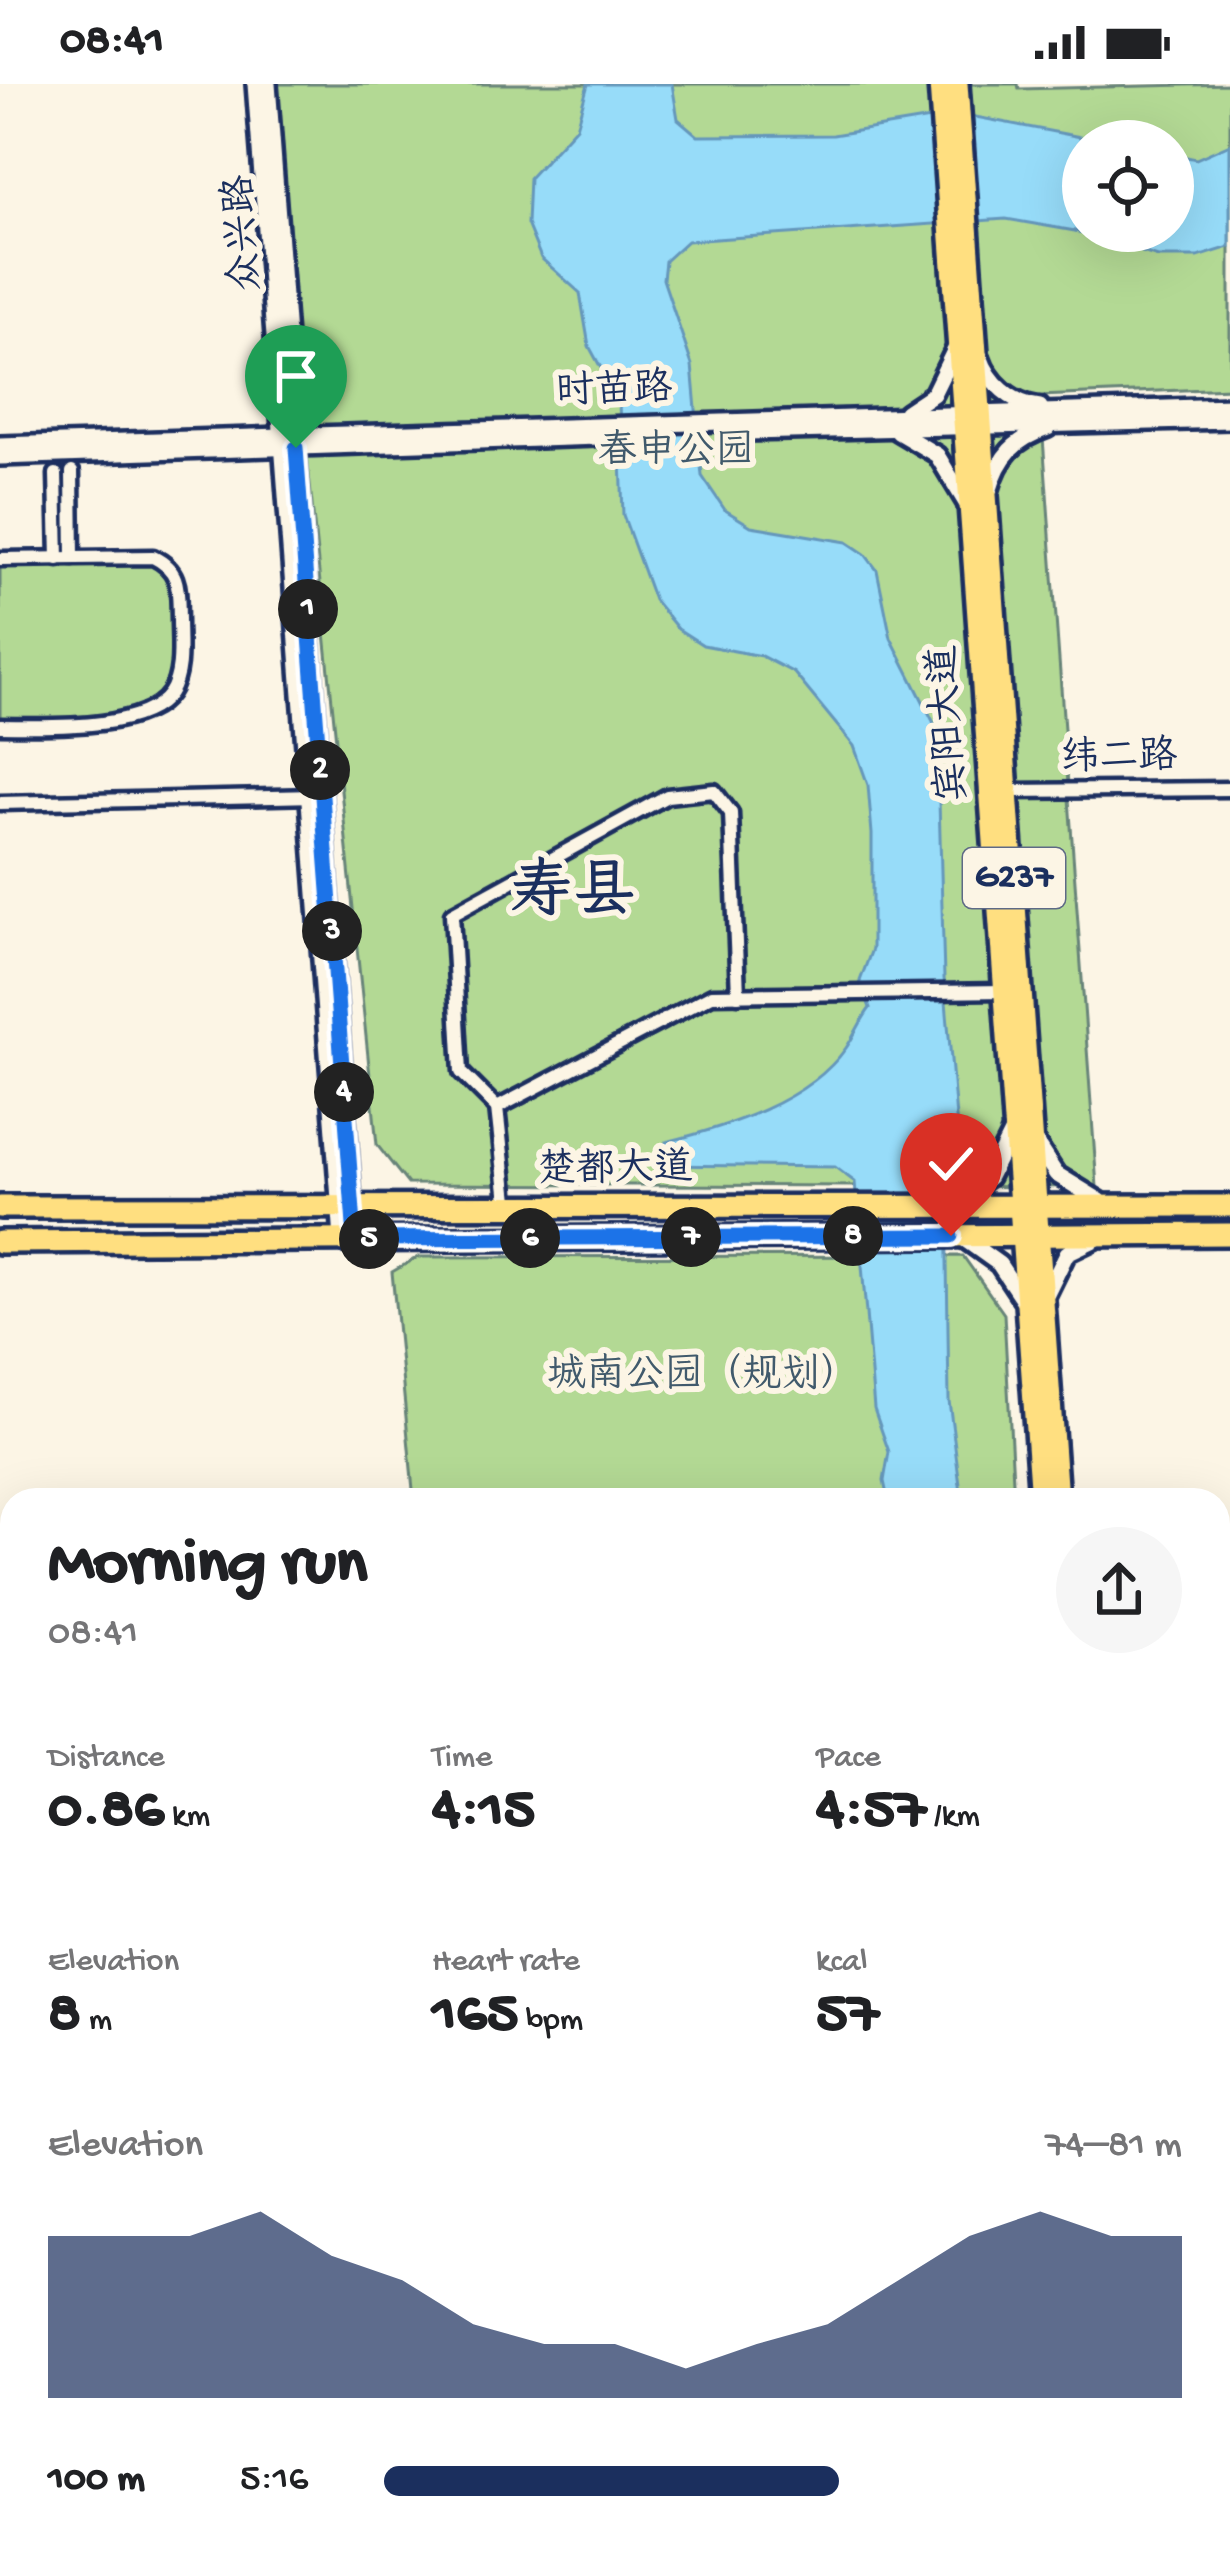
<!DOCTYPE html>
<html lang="en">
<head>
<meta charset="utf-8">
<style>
  :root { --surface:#fff; --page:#f6f6f6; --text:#202124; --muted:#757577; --accent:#1b2f5e }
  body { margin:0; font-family:"Gochi Hand","LXGW WenKai TC",sans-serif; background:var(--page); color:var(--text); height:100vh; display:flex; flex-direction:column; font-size:45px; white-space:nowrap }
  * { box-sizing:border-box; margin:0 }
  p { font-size:39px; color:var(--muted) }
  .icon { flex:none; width:66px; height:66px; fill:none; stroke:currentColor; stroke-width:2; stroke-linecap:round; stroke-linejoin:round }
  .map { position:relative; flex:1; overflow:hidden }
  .drawer { position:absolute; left:0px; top:1404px; width:1230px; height:1065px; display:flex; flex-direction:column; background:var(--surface); border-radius:36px 36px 0 0; box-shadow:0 12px 48px #0002 }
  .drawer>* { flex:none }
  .buttons { position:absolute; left:1062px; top:36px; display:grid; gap:24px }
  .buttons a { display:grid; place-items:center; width:132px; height:132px; border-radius:50%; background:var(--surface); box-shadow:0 12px 48px #0002; font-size:60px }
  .pin { position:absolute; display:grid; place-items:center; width:102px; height:102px; color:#fff; margin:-123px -51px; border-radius:50% 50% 50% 0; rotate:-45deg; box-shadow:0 0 12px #0007 }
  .pin .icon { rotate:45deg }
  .km { position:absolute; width:60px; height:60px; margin:-30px; border-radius:50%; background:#222; color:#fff; font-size:33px; line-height:60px; text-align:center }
  .round { display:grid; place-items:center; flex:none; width:126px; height:126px; border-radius:63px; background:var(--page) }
  .headline { display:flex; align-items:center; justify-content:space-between; height:204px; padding:0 48px }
  h1 { font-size:66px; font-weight:700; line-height:90px }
  .metrics { display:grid; grid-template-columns:repeat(3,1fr); gap:18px; height:204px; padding:12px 48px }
  .metrics div { display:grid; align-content:center }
  .metrics b { font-size:60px; font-weight:700 }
  .metrics small { font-size:33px; font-weight:400 }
  .metrics p { font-size:33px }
  .chart { height:336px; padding:24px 48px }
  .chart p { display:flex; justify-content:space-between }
  .chart svg { width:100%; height:216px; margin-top:12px; fill:var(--accent); opacity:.7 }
  ul { padding:0 48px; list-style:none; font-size:39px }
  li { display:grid; grid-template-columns:192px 144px 1fr; align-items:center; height:90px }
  li i { height:30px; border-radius:15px; background:var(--accent) }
  .status { display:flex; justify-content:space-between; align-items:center; height:84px; padding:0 60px; background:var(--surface); direction:ltr }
  .status svg { height:33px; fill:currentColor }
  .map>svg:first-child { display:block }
</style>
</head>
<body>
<div class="status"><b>08:41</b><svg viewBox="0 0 49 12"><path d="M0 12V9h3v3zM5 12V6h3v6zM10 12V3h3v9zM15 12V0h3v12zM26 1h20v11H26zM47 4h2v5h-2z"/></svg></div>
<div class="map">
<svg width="1230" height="2468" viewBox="0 0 1230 2468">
  <rect width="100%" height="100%" fill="#fcf5e5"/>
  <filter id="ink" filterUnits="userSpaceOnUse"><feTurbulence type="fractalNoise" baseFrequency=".00833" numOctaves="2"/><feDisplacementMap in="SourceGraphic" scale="24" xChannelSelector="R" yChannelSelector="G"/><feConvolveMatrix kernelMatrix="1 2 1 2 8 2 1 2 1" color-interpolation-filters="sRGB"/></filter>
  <g filter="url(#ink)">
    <g fill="#b3d994" stroke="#678479" stroke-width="3" fill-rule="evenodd">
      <path d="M278,0H1018L1019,5L1230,0V304L1040,312L1097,1103L408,1100L377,1061L300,302ZM1083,57H1173V147H1083Z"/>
      <path d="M151,476L171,486C173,519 187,577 168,606C144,644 41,639 0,639V478Z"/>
      <path d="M963,1172L1004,1230L1014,1416H414L392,1188L418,1173Z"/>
      <rect x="0" y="1556" width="12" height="404"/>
    </g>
    <g fill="#97dcf9" stroke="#6597bb" stroke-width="3">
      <path d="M588,0H672L678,35L698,52L833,51L960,30L1102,57H1083V147H1173V70L1196,75L1230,60V163L1198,173H1158L1075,147L1006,135L687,157L665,177L663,195L692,281L702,392L725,426L751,442L847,458L865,470L877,486L891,554L937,645L944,894L958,1057L946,1104L949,1317L962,1416H888L884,1397L889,1368L874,1325L855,1098L835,1083L653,1081L666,1058C726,1043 808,1018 846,964C855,951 860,937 870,924L860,897L872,865V750L868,701L854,662L794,589L761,572L703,561L678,545L654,516L623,431L619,317L589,262L580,209L541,174L527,140L529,94L576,43Z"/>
      <path d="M0,1690H12V1773L0,1782Z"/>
      <path d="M0,1868L12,1899V2457H54L58,2468H0Z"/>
    </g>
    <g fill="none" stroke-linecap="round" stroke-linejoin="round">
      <defs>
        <g id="minor">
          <path d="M72,388L73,474"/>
          <path d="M56,390L58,475"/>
          <path d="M0,475L153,473C182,487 178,506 179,536C179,558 183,589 170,609C144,648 43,642 0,642"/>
          <path d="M1009,707L1230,705"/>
          <path d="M0,719L315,712"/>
          <path d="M497,1024L461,988L452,830L667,712L714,707L731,729L738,911"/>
          <path d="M508,1126L497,1024L712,911L1005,907"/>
        </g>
        <g id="tertiary">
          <path d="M255,0L342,1155"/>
          <path d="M268,0L355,1155"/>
          <path d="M980,272C989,299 1011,319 1040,323"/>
          <path d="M906,328L933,310L955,265"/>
          <path d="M747,348L1230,336"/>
          <path d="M898,348L937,371L966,419"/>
          <path d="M0,361L1230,322"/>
          <path d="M0,373L657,351"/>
          <path d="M990,405C999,372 1015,355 1048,344"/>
          <path d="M1036,1059L1056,1090L1100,1117"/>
          <path d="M952,1120L989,1093L1011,1049"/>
          <path d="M964,1155L999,1180L1025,1219"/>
          <path d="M1047,1210L1067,1169L1096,1155"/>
          <path d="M1218,1562H1230"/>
          <path d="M0,1982H12"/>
          <path d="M1218,1996H1230"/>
          <path d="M0,2000H12"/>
          <path d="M1218,2012H1230"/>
          <path d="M441,2457L442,2468"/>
          <path d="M461,2457L462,2468"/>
        </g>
        <g id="primary">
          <path d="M0,1123L1230,1122"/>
          <path d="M0,1158L1230,1150"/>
        </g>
        <g id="trunk">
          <path d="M940,0L1041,1416"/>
          <path d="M957,0L1057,1416"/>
          <path d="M1111,2457L1112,2468"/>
          <path d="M1133,2457V2468"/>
        </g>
      </defs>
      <use href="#minor" stroke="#1b2f5e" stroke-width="21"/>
      <use href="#tertiary" stroke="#1b2f5e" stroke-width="24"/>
      <use href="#primary" stroke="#1b2f5e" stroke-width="30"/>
      <use href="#trunk" stroke="#1b2f5e" stroke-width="30"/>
      <use href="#minor" stroke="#fcf5e5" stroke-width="12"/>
      <use href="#tertiary" stroke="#fcf5e5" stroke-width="15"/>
      <use href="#primary" stroke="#ffdf80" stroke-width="21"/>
      <use href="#trunk" stroke="#ffdf80" stroke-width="21"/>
    </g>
  </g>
  <g fill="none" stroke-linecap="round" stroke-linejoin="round" filter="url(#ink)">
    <defs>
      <path id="route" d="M296,364L355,1155L951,1152"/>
    </defs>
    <use href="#route" stroke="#fff" stroke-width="24"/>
    <use href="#route" stroke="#1a73e8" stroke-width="15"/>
  </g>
  <g text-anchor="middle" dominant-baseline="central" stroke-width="12" stroke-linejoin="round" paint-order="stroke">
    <rect fill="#fcf5e5" stroke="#5e6a86" stroke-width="3" x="963" y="764" width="102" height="60" rx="9"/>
    <g font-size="36" font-weight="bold" fill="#1b2f5e">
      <text x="1014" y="794">G237</text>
    </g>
    <g font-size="39" fill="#1b2f5e" stroke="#fcf5e5">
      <text transform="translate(246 149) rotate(-94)">众兴路</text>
      <text transform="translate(614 309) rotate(-2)">时苗路</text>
      <text transform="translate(951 639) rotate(-94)">宾阳大道</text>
      <text transform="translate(1119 676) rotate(-1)">纬二路</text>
      <text transform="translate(615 1088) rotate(-1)">楚都大道</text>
    </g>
    <g font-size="39" fill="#415a6c" stroke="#fcf5e5">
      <text x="676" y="370">春申公园</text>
      <text x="703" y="1294">城南公园（规划）</text>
    </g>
    <g font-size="63" font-weight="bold" fill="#1b2f5e" stroke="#fcf5e5">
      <text x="573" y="812">寿县</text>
    </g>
  </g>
</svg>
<div class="buttons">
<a><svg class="icon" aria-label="locate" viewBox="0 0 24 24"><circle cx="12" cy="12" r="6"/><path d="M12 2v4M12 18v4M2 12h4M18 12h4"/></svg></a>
</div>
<div class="pin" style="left:296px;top:364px;background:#1e9e55"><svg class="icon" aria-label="arrive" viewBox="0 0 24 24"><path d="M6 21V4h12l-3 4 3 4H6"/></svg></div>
<div class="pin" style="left:951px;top:1152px;background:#d93025"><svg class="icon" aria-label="check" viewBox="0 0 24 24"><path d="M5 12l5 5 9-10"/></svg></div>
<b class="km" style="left:308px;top:525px">1</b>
<b class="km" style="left:320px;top:686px">2</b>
<b class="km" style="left:332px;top:847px">3</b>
<b class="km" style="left:344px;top:1008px">4</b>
<b class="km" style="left:369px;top:1155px">5</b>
<b class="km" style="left:530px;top:1154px">6</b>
<b class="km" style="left:691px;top:1153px">7</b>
<b class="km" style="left:853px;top:1152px">8</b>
<section class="drawer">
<div class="headline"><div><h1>Morning run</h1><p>08:41</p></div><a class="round"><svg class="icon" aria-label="share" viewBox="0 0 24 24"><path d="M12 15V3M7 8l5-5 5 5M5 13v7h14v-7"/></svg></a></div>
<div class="metrics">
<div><p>Distance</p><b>0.86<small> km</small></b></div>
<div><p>Time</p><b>4:15</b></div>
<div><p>Pace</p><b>4:57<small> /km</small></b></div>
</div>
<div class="metrics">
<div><p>Elevation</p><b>8<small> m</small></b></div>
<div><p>Heart rate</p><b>165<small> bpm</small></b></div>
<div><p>kcal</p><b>57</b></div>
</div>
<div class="chart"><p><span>Elevation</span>74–81 m</p>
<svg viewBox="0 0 160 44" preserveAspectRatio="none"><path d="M0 44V11L10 11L20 11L30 6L40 15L50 20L60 29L70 33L80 33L90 38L100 33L110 29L120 20L130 11L140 6L150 11L160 11V44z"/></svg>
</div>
<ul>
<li><b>100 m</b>5:16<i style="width:57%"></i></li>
</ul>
</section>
</div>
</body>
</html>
